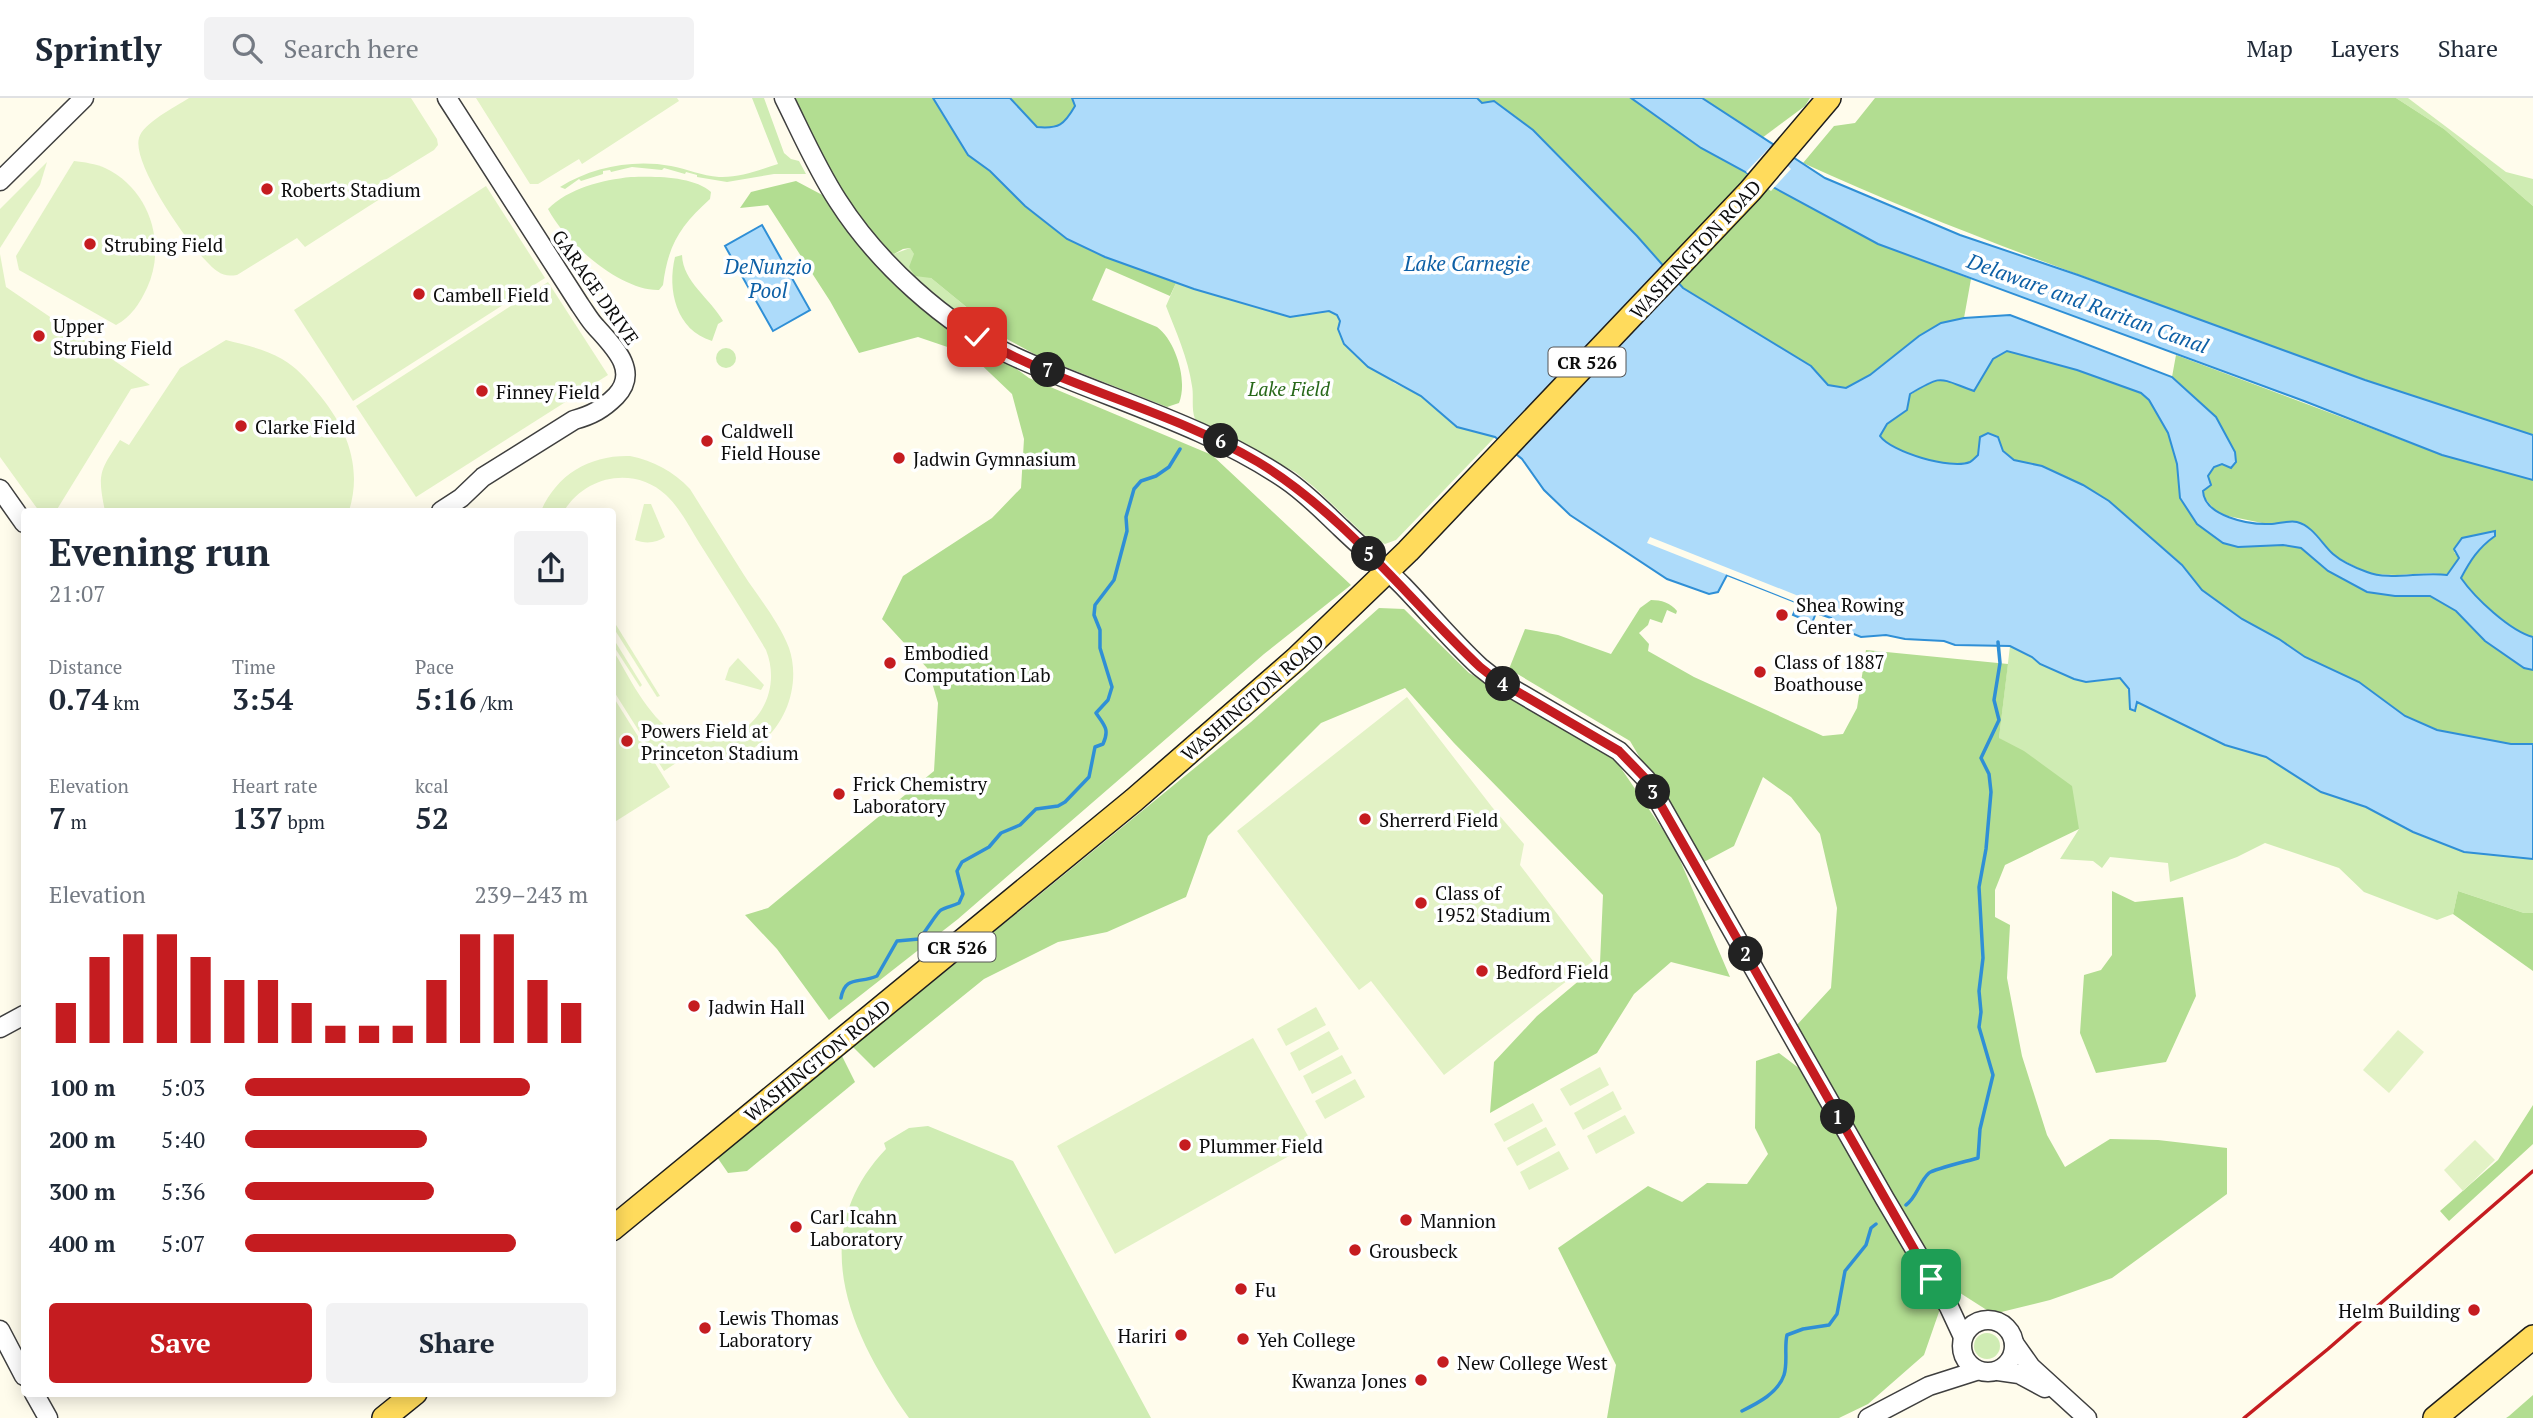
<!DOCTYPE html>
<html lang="en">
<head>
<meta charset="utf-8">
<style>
  :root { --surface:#fff; --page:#f2f2f3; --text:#1f2937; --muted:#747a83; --line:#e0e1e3; --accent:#c51c20 }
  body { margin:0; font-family:"PT Serif",serif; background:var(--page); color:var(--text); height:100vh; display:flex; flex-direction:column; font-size:26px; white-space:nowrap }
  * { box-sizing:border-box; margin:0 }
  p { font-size:23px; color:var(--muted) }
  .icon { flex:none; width:38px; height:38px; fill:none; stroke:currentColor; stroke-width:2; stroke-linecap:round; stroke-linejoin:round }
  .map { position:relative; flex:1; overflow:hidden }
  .panel { position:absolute; left:21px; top:410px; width:595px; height:889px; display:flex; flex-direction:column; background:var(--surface); border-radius:7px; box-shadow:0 4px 18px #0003 }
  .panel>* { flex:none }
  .pin { position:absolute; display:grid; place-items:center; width:60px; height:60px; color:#fff; margin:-30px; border-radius:14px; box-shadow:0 4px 10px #0006 }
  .km { position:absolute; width:35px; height:35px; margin:-18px; border-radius:50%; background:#222; color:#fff; font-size:19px; line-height:35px; text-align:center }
  .round { display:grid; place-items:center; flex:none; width:74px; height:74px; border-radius:7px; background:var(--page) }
  .summary { display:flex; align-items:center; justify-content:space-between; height:119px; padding:0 28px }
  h1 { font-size:38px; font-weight:600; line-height:52px }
  .metrics { display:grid; grid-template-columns:repeat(3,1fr); gap:10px; height:119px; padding:7px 28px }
  .metrics div { display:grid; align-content:center }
  .metrics b { font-size:30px; font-weight:600 }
  .metrics small { font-size:19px; font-weight:400 }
  .metrics p { font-size:19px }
  .chart { height:196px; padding:14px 28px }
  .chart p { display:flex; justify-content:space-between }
  .chart svg { width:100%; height:126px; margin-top:7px; stroke:var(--accent); stroke-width:6 }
  .primary-button { display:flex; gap:14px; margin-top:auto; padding:14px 28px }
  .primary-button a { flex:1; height:80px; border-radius:7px; background:var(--accent); color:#fff; font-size:28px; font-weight:600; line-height:80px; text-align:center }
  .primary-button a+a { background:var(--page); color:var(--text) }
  ul { padding:0 28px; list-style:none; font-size:23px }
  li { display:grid; grid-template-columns:112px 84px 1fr; align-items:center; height:52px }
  li i { height:18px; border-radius:9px; background:var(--accent) }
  header { display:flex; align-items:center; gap:42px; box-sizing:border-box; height:98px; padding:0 35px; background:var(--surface); border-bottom:2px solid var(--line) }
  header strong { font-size:33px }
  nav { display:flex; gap:38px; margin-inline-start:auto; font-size:24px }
  .search { width:490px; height:63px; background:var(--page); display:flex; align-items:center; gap:18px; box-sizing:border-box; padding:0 24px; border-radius:7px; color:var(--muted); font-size:26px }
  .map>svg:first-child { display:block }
</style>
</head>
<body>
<header>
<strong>Sprintly</strong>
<div class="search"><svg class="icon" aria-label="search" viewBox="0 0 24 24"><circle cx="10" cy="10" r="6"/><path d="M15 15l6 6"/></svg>Search here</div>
<nav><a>Map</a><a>Layers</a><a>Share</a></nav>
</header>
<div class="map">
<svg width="2533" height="1320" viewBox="0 0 2533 1320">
  <rect width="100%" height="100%" fill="#fffcec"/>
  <g fill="#cfecb3">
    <path d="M752,0H764L784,55L791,61L799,63L806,76H774L727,84L697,79V77L686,74L685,76L664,70L662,72L632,69L611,74L610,72L603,73V76L581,83L579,81L565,91L560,89C592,69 633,61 671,68C687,71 702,78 719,79C739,80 759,72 778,66Z"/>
    <path d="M2396,0H2408L2506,74L2533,81V108L2444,31Z"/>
    <path d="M631,79C654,78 694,78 711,94L710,101C680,128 668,147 663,187L659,192C620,193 565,144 548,111C569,90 602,82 631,79Z"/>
    <path d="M910,150L931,180L1003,239L956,213L924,189L886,153L894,156Z"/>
    <path d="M682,157C683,184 710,200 723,223L718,226L712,243C676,232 667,192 675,159Z"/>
    <path d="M1176,185L1290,219L1329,213L1337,217L1340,223L1394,285L1421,298L1457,329L1495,339L1396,442L1385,446L1376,442L1373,445L1314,389L1295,374L1195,321C1191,311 1194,298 1192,288C1188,260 1176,234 1166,208Z"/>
    <circle cx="726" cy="260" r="10"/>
    <path d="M2010,548C2032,559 2061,580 2086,583C2096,585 2110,581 2120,580L2136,604L2225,647L2266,659L2321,694L2366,709L2413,734L2464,754L2533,761V815H2524L2458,793L2453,816L2437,822L2364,794L2339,770L2265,745L2237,759L2170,784L2168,765L2110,759L2102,770L2093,763L2060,761L2079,731L1999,640Z"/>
    <path d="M928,1028L1013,1063L1151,1320H909C850,1236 804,1137 886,1051L884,1045L909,1030Z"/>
    <circle cx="1987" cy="1248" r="13"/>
  </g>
  <g fill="#b2dd91">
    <path d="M793,0H933L968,57L990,73L1025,108L1067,141L1105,159L1176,185L1170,198L1106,170L1092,202L1157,229C1176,243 1188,283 1179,305L1167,309L1040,259L1003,239L931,180L915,178L909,169L914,156L910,150L903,151L894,156L886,153L843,97Z"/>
    <path d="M1010,0H1072L1076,8C1064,27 1059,31 1037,29Z"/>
    <path d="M1477,0H1631L1701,50L1878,146L1971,181L1964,220L1941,225L1919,238L1870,277L1846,290L1828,287L1811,268L1683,190L1637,138L1533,32L1482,5Z"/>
    <path d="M1702,0H1810L1805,8L1762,40Z"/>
    <path d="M1875,0H2396L2444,31L2533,108V337C2414,301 2299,258 2183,215C2055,168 1927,122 1803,65L1834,28L1855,25Z"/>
    <path d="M796,83L828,100L949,222L1029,280L1212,357L1351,487L1264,556L958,821L829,922L777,851L745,817L768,810L934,673L938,605L928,571L882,521L903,478L992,420L1021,390L1024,341L1012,296L971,257L918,239L859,255L830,203L768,107L740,110L751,94Z"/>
    <path d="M2007,253L2077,272L2141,295L2149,302L2168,335L2177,366L2180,400L2237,449L2283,447L2301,450L2328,473L2395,498H2430L2456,513L2485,543L2524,570L2533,572V646H2511L2437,632L2405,618L2359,584L2305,559L2279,541L2242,521L2202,492L2182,466L2109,403L2042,368L2014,362L1980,339L1979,357C1977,358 1971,363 1970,364C1951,372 1891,354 1880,338L1887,326L1907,312L1910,297C1943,276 1938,280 1974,293L1993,261Z"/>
    <path d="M2176,257L2442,357L2533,382V539C2510,533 2475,499 2461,480L2480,449L2494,438L2454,454L2459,460L2448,477L2432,475L2397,477L2369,476L2335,458L2315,435L2297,423L2267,426L2218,416L2204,399L2203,393L2210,383L2208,378L2214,369L2222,366L2216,319L2172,279Z"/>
    <path d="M1651,502C1661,502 1671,505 1677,513L1676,516L1667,512L1662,525L1650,521L1648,527L1639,535L1649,546L1648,553L1694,579L1823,638L1843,636L1857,610L1866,552L2008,566L1999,640L2024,653L2072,688L2079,731L2005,767L1995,792V819L2010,827L2007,880L2022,958L2047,1037L2065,1069L2110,1041L2158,1042L2227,1050V1096L2112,1180L2050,1202L1993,1216L1946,1186L1795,929L1831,890L1837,810L1820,736L1791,699L1763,679L1734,748L1702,765L1630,643L1509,571L1525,531L1558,537L1611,556L1640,510Z"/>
    <path d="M1379,510L1404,511L1469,575L1612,657L1674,748L1730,879L1671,864L1634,896L1597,955L1490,1015L1494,964L1537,918L1600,865L1603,797L1454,645L1405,590L1321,625L1208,738L1186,799L1107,834L1058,844L984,881L874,970L853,949L1251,624Z"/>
    <path d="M2112,793L2135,804L2183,799L2196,898L2166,964L2096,975L2080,935L2084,877L2101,872L2112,857Z"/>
    <path d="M2458,793L2524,815H2533V873L2453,816Z"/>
    <path d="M1779,955L1808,977L1940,1211L1924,1257L1868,1306L1839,1320H1607L1616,1267L1558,1150L1648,1088L1682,1104L1707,1085L1747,1086L1768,1056L1755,1030L1756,963Z"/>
    <path d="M842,958L855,984L747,1073L728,1075L717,1059Z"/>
    <path d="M2533,1007V1046L2449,1123L2440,1113L2498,1062Z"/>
    <path d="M2533,1297V1320H2506L2509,1318Z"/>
  </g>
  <g fill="#e2f2c5">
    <path d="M189,0H411L437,41L438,47L434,52L377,87L383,99L305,149L297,140L237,177C229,178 224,178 217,173C195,158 131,66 139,40C143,25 175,9 189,0Z"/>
    <path d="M476,0H677L679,3L582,66L579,61L538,86H530Z"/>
    <path d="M74,63C84,64 96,66 105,70C150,91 167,147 147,190C140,205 131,219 116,227L19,172L16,158Z"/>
    <path d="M47,64L40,87L0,150V111Z"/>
    <path d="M486,88L545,180L353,303L294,212Z"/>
    <path d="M0,156L6,189L150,287L131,291L56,413H39L0,359Z"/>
    <path d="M548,184L608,277L416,399L356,308Z"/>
    <path d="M226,242C245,247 265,251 282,261C296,269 307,281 317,294C346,328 363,368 349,413H105C97,375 100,373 120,342L129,347L180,270Z"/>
    <path d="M630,358C654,363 673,373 690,391C708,420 726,448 744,477C759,500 779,524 789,550C800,582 789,621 763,643C738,664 709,668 678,660L679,663L664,673L613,592V552C628,577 648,619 674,634C729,666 789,610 766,552C745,516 722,481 700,446C690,430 680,410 666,397C635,368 586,377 564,413H541C557,376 590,357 630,358Z"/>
    <path d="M644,406H651L665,439C657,445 645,446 635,442Z"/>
    <path d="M613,522L660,598L657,599L613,529Z"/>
    <path d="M613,540L642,587L640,589L613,547Z"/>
    <path d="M738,560L764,587L761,592L725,582L729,570Z"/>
    <path d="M612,597L670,689L613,725H612Z"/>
    <path d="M1407,599L1492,709L1524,746L1520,767L1593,863L1444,977L1371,883L1359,892L1237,733Z"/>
    <path d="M1316,909L1326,927L1286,948L1277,931Z"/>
    <path d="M2398,932L2424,954L2389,995L2363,972Z"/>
    <path d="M1329,933L1339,951L1299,973L1290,955Z"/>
    <path d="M1253,940L1312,1045L1115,1156L1057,1048Z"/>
    <path d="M1342,957L1352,975L1312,996L1303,978Z"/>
    <path d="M1600,969L1609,987L1570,1008L1560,991Z"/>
    <path d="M1355,981L1365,999L1325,1021L1315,1003Z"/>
    <path d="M1613,993L1622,1011L1583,1032L1574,1015Z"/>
    <path d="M1533,1005L1543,1023L1504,1044L1494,1026Z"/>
    <path d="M1625,1017L1635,1035L1596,1056L1587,1038Z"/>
    <path d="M1546,1029L1556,1047L1517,1068L1507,1050Z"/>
    <path d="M2475,1042L2495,1062L2463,1093L2444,1072Z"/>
    <path d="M1559,1053L1569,1071L1529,1092L1520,1074Z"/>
  </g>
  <g fill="#addbfa" stroke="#2f8fd6" stroke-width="2">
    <path d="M933,0H1010L1037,29C1059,31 1064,27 1075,8L1072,0H1477L1482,5L1494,3L1533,32L1637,138L1683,190L1811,268L1828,287L1846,290L1870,277L1919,238L1941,225L1964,220L2010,217L2172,279L2216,319L2235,354L2236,364L2231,370L2222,366L2214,369L2208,378L2211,387L2203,393C2204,418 2249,427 2270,426C2278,426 2289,422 2297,424C2313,428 2322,446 2333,456C2341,463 2356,470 2367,474C2389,483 2423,473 2447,477L2459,460L2454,451L2462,440L2495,433V438C2478,450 2470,463 2461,480C2475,500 2510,533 2533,539V572L2524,570L2485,543L2456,513L2430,498H2395L2367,494L2328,473L2301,450L2283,447L2238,449L2223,445L2197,426L2180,400L2177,366L2168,335L2149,302L2141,295L2077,272L2007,253L1993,261L1974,293C1938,280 1943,276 1910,296L1907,312L1887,326L1880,338C1891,354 1951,372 1970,364C1972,363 1977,358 1978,357L1980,339L1988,335L1998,339L2003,353L2014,362L2042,368L2083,387L2109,403L2182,467L2202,492L2242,521L2279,541L2305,559L2359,584L2405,618L2437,632L2511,646H2533V761L2464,754L2413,734L2366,709L2321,694L2266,659L2225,647L2137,604L2135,613L2130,611L2129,591L2120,580L2086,584L2074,581L2040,566L2032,559L2010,548L1955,547L1944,543L1905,541L1886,537L1861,539L1829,526L1831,520L1816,515L1812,525L1793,517L1798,505L1727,477L1718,494L1709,496L1667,481L1570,417L1544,392L1522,361L1495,339L1457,329L1421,298L1368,269L1344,246L1338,231L1340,223L1337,217L1329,213L1290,219L1194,191L1105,159L1067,141L1025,108L990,73L968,57Z"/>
    <path d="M1631,0H1702L1825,80L1960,137L2078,177L2365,282L2533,337V382L2442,357L2304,303L1878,146L1701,50Z"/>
    <path d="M762,127L810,212L773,233L725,148Z"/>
  </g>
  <g fill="#fffcec">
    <path d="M1769,50L1791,71L1771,93L1746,74Z"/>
    <path d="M1650,439L1801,499L1798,505L1647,445Z"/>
  </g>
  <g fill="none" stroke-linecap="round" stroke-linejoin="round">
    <g stroke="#2f8fd6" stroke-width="3.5">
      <path d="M841,900C845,877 859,886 877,878L897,843L919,841C925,835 937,814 941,812C946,809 953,808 959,805L963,796L957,773L962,764L989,749L1001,735L1020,727L1036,711L1058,708L1065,704L1089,679L1095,649L1103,646C1110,631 1104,627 1096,615L1108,602L1112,589L1100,550V532L1094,517L1095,507L1114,482L1127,433L1126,419L1134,391L1141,383L1156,378L1169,369L1180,351"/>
      <path d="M1906,1107C1917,1099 1919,1084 1929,1075C1934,1071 1968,1063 1978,1060L1980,1031L1993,977L1979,929L1981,914L1979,893L1983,860L1979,789L1986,751L1991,694L1989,676L1981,660L1999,622L1994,602L2000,565L1998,544"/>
      <path d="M1742,1313C1758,1305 1778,1295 1784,1277C1788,1265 1784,1249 1787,1237L1803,1231L1829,1227L1837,1216L1845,1173L1866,1147L1871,1130L1876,1126"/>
    </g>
    <defs>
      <g id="minor">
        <path d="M784,0C801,34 817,71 838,103C877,164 945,227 1011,257C1103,300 1200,324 1285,381C1306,395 1323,413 1341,430C1362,450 1383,468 1403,488C1429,515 1453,544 1480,569L1494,580L1619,653L1646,681L1885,1101L1949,1209L1963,1239"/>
        <path d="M0,83L84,0"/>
        <path d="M0,391L24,425"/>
        <path d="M441,413L461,400L483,379L574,322C592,317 603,311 616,298C640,273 613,248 596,229C590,223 585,214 580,207L447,0"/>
        <path d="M0,930L24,917"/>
        <circle cx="1988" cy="1248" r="26"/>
        <path d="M0,1232L24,1278"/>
        <path d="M2014,1245L2031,1269L2087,1320"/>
        <path d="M1998,1273L2019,1276L2045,1290"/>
        <path d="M34,1295L48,1320"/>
        <path d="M1868,1320L1929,1288L1976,1273"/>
      </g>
      <g id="major">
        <path d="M612,1131L1134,702L1296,561L1408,453L1750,93L1829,0"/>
        <path d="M384,1320L415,1295"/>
        <path d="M2435,1320L2533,1239"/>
      </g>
    </defs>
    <use href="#minor" stroke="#3f3f3f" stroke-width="21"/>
    <use href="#major" stroke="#1d1d1d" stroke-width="26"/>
    <use href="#minor" stroke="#fff" stroke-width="18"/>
    <use href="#major" stroke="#ffdb5c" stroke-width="23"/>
    <path stroke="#c51c20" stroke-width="3.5" d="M2244,1320L2328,1251L2533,1073"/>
  </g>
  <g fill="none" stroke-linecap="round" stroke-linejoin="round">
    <defs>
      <path id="route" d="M977,239C1066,291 1169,311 1258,364C1345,417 1407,500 1480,569L1494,580L1619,653L1646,681L1931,1181"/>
    </defs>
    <use href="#route" stroke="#fff" stroke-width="14"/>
    <use href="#route" stroke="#c51c20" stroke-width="9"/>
  </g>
  <g fill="#c51c20" stroke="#fff" stroke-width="2.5">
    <circle cx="267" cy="91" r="7"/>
    <circle cx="90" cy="146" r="7"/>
    <circle cx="419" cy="196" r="7"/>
    <circle cx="39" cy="238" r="7"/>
    <circle cx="482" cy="293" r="7"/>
    <circle cx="241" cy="328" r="7"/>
    <circle cx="707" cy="343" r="7"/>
    <circle cx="899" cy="360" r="7"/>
    <circle cx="1782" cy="517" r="7"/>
    <circle cx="890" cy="565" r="7"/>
    <circle cx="1760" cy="574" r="7"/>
    <circle cx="627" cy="643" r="7"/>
    <circle cx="839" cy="696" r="7"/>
    <circle cx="1365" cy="721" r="7"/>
    <circle cx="1421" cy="805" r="7"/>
    <circle cx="1482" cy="873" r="7"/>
    <circle cx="694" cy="908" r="7"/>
    <circle cx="1185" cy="1047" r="7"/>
    <circle cx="1406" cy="1122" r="7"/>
    <circle cx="796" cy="1129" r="7"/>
    <circle cx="1355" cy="1152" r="7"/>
    <circle cx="1241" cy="1191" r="7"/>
    <circle cx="2474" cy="1212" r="7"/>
    <circle cx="705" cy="1230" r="7"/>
    <circle cx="1181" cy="1237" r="7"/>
    <circle cx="1243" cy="1241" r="7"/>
    <circle cx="1443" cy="1264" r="7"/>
    <circle cx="1421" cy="1282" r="7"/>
  </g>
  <g text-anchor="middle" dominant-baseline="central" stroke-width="7" stroke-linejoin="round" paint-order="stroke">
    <g fill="#fff" stroke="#555" stroke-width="2">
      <rect x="1548.5" y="249.5" width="77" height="29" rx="5"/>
      <rect x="918.5" y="834.5" width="77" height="29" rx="5"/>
    </g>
    <g font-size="18" font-weight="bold" fill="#0c0c0c">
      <text x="1587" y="264">CR 526</text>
      <text x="957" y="849">CR 526</text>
    </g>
    <g font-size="19" fill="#0c0c0c" stroke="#fff" text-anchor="start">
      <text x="281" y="91">Roberts Stadium</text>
      <text x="104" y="146">Strubing Field</text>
      <text x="433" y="196">Cambell Field</text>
      <text x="53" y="227">Upper<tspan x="53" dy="22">Strubing Field</tspan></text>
      <text x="496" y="293">Finney Field</text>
      <text x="255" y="328">Clarke Field</text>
      <text x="721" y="332">Caldwell<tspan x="721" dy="22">Field House</tspan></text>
      <text x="913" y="360">Jadwin Gymnasium</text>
      <text x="1796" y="506">Shea Rowing<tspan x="1796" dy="22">Center</tspan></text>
      <text x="904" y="554">Embodied<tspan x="904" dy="22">Computation Lab</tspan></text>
      <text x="1774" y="563">Class of 1887<tspan x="1774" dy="22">Boathouse</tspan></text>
      <text x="641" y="632">Powers Field at<tspan x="641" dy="22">Princeton Stadium</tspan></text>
      <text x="853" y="685">Frick Chemistry<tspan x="853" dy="22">Laboratory</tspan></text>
      <text x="1379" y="721">Sherrerd Field</text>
      <text x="1435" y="794">Class of<tspan x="1435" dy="22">1952 Stadium</tspan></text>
      <text x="1496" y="873">Bedford Field</text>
      <text x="708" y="908">Jadwin Hall</text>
      <text x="1199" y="1047">Plummer Field</text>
      <text x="810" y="1118">Carl Icahn<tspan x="810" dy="22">Laboratory</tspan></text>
      <text x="1420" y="1122">Mannion</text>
      <text x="1369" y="1152">Grousbeck</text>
      <text x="1255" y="1191">Fu</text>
      <text x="2460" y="1212" text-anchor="end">Helm Building</text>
      <text x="719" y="1219">Lewis Thomas<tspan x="719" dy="22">Laboratory</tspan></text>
      <text x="1167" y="1237" text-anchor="end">Hariri</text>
      <text x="1257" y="1241">Yeh College</text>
      <text x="1457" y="1264">New College West</text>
      <text x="1407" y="1282" text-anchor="end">Kwanza Jones</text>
    </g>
    <g font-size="19" fill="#0c0c0c" stroke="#fff">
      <text transform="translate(1695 151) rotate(-47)">WASHINGTON ROAD</text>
      <text transform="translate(596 189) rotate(55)">GARAGE DRIVE</text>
      <text transform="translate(1252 599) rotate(-41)">WASHINGTON ROAD</text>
      <text transform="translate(817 962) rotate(-39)">WASHINGTON ROAD</text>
    </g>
    <g font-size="19" font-style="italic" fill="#276819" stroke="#fff">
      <text x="1289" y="290">Lake Field</text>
    </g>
    <g font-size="21" font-style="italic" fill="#0e60a6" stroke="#fff">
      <text x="1467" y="165">Lake Carnegie</text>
      <text x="768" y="168">DeNunzio<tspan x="768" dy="24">Pool</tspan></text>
      <text transform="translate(2088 205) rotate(20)">Delaware and Raritan Canal</text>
    </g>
  </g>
</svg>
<div class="pin" style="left:1931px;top:1181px;background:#1e9e55"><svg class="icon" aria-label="arrive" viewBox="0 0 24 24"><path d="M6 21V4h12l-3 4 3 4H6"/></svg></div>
<div class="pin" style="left:977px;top:239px;background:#d93025"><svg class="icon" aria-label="check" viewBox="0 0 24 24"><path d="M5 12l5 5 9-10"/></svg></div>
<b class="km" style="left:1838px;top:1019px">1</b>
<b class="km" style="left:1746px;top:856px">2</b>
<b class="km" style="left:1653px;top:694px">3</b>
<b class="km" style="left:1503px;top:586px">4</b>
<b class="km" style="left:1369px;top:456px">5</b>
<b class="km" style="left:1221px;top:343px">6</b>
<b class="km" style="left:1048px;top:272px">7</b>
<section class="panel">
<div class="summary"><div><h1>Evening run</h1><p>21:07</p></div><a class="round"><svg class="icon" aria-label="share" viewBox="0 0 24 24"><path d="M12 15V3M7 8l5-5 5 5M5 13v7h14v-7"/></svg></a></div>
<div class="metrics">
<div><p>Distance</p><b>0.74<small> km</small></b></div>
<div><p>Time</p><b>3:54</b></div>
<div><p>Pace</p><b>5:16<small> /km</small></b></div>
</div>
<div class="metrics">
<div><p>Elevation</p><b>7<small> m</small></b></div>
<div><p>Heart rate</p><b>137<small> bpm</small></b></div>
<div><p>kcal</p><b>52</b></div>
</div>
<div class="chart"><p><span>Elevation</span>239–243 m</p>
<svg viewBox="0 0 160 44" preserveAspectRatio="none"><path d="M5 44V30M15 44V14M25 44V6M35 44V6M45 44V14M55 44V22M65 44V22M75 44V30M85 44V38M95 44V38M105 44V38M115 44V22M125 44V6M135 44V6M145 44V22M155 44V30"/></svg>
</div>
<ul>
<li><b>100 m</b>5:03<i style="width:83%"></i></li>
<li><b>200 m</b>5:40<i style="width:53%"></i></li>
<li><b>300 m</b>5:36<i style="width:55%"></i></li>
<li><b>400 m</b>5:07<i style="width:79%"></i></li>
</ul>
<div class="primary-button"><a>Save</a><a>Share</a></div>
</section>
</div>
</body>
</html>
